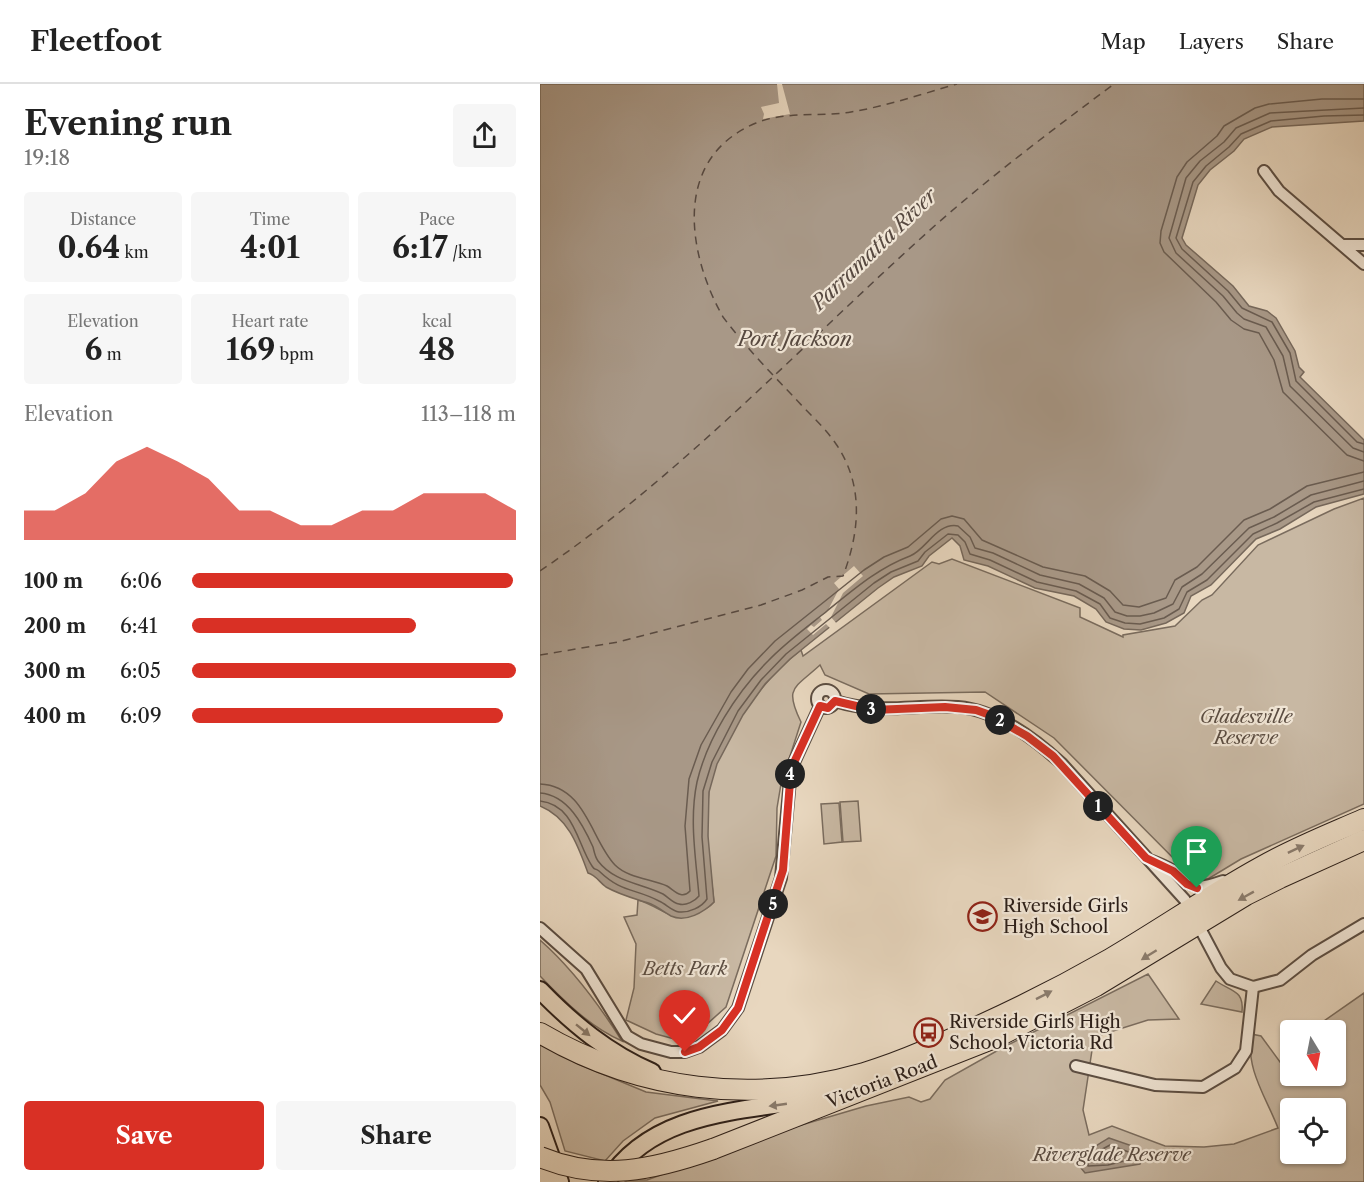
<!DOCTYPE html>
<html lang="en">
<head>
<meta charset="utf-8">
<style>
  :root { --surface:#fff; --page:#f6f6f6; --text:#222; --muted:#767676; --line:#e0e0e0; --accent:#d93025 }
  body { margin:0; font-family:"Libre Caslon Text",serif; background:var(--page); color:var(--text); height:100vh; display:flex; flex-direction:column; font-size:22px; white-space:nowrap }
  * { box-sizing:border-box; margin:0 }
  p { font-size:20px; color:var(--muted) }
  .icon { flex:none; width:33px; height:33px; fill:none; stroke:currentColor; stroke-width:2; stroke-linecap:round; stroke-linejoin:round }
  .map { position:relative; flex:1; overflow:hidden }
  .details { display:flex; flex-direction:column; background:var(--surface); width:540px }
  .details>* { flex:none }
  .needle { width:39px; rotate:170deg }
  .buttons { position:absolute; left:740px; top:936px; display:grid; gap:12px }
  .buttons a { display:grid; place-items:center; width:66px; height:66px; border-radius:6px; background:var(--surface); box-shadow:0 2px 4px #0004; font-size:30px }
  .pin { position:absolute; display:grid; place-items:center; width:51px; height:51px; color:#fff; margin:-62px -26px; border-radius:50% 50% 50% 0; rotate:-45deg; box-shadow:0 0 6px #0007 }
  .pin .icon { rotate:45deg }
  .km { position:absolute; width:30px; height:30px; margin:-15px; border-radius:50%; background:#222; color:#fff; font-size:16px; line-height:30px; text-align:center }
  .round { display:grid; place-items:center; flex:none; width:63px; height:63px; border-radius:6px; background:var(--page) }
  .summary { display:flex; align-items:center; justify-content:space-between; height:102px; padding:0 24px }
  h1 { font-size:33px; font-weight:700; line-height:45px }
  .metrics { display:grid; grid-template-columns:repeat(3,1fr); gap:9px; height:102px; padding:6px 24px }
  .metrics div { display:grid; align-content:center; border-radius:6px; background:var(--page); text-align:center }
  .metrics b { font-size:30px; font-weight:700 }
  .metrics small { font-size:16px; font-weight:400 }
  .metrics p { font-size:16px }
  .chart { height:168px; padding:12px 24px }
  .chart p { display:flex; justify-content:space-between }
  .chart svg { width:100%; height:108px; margin-top:6px; fill:var(--accent); opacity:.7 }
  .primary-button { display:flex; gap:12px; margin-top:auto; padding:12px 24px }
  .primary-button a { flex:1; height:69px; border-radius:6px; background:var(--accent); color:#fff; font-size:24px; font-weight:700; line-height:69px; text-align:center }
  .primary-button a+a { background:var(--page); color:var(--text) }
  ul { padding:0 24px; list-style:none; font-size:20px }
  li { display:grid; grid-template-columns:96px 72px 1fr; align-items:center; height:45px }
  li i { height:15px; border-radius:8px; background:var(--accent) }
  header { display:flex; align-items:center; gap:36px; box-sizing:border-box; height:84px; padding:0 30px; background:var(--surface); border-bottom:2px solid var(--line) }
  header strong { font-size:28px }
  nav { display:flex; gap:33px; margin-inline-start:auto; font-size:21px }
  main { display:flex; flex:1; min-height:0 }
  .map>svg:first-child { display:block }
</style>
</head>
<body>
<header>
<strong>Fleetfoot</strong>
<nav><a>Map</a><a>Layers</a><a>Share</a></nav>
</header>
<main>
<section class="details">
<div class="summary"><div><h1>Evening run</h1><p>19:18</p></div><a class="round"><svg class="icon" aria-label="share" viewBox="0 0 24 24"><path d="M12 15V3M7 8l5-5 5 5M5 13v7h14v-7"/></svg></a></div>
<div class="metrics">
<div><p>Distance</p><b>0.64<small> km</small></b></div>
<div><p>Time</p><b>4:01</b></div>
<div><p>Pace</p><b>6:17<small> /km</small></b></div>
</div>
<div class="metrics">
<div><p>Elevation</p><b>6<small> m</small></b></div>
<div><p>Heart rate</p><b>169<small> bpm</small></b></div>
<div><p>kcal</p><b>48</b></div>
</div>
<div class="chart"><p><span>Elevation</span>113–118 m</p>
<svg viewBox="0 0 160 44" preserveAspectRatio="none"><path d="M0 44V32L10 32L20 25L30 12L40 6L50 12L60 19L70 32L80 32L90 38L100 38L110 32L120 32L130 25L140 25L150 25L160 32V44z"/></svg>
</div>
<ul>
<li><b>100 m</b>6:06<i style="width:99%"></i></li>
<li><b>200 m</b>6:41<i style="width:69%"></i></li>
<li><b>300 m</b>6:05<i style="width:100%"></i></li>
<li><b>400 m</b>6:09<i style="width:96%"></i></li>
</ul>
<div class="primary-button"><a>Save</a><a>Share</a></div>
</section>
<div class="map">
<svg width="824" height="1098" viewBox="0 0 824 1098">
  <rect width="100%" height="100%" fill="#e8d7bf"/>
  <filter id="stains"><feTurbulence type="fractalNoise" baseFrequency=".00333" numOctaves="4"/><feColorMatrix values="0 0 0 0 .2 0 0 0 0 .09 0 0 0 0 .02 0 0 0 .5 -.17"/></filter>
  <radialGradient id="worn" r=".72"><stop offset=".6" stop-color="#630" stop-opacity="0"/><stop offset="1" stop-color="#630" stop-opacity=".3"/></radialGradient>
  <g fill="#c8b8a3" stroke="#7a6c5e" stroke-width="1.5" fill-rule="evenodd">
    <path d="M824,414V720L701,775L668,795L655,796L514,654L445,608L329,610L285,591L280,581C254,605 244,603 261,638L241,700L237,724L236,772L186,923L157,949L138,956L116,950L86,936L94,904L96,860L84,833L97,831L98,816C125,824 129,840 157,828C164,826 169,824 174,818C170,782 164,744 169,707C177,657 221,597 261,566L263,572L392,478L399,480L412,475L540,524V533L583,553V551L635,542L662,516L672,511L718,461L794,425Z"/>
    <path d="M318,717L321,757L303,758L300,718Z"/>
    <path d="M299,719L302,758L284,760L281,720Z"/>
    <path d="M0,856C33,885 58,919 82,957C50,943 24,917 0,892Z"/>
    <path d="M608,890L639,935L608,936L554,953L543,1026L549,1051L572,1042L625,1062L664,1063L694,1060L738,1044C725,1011 706,986 711,950L721,952L740,978L750,971V992H795V946H771L824,909V1098H85L87,1096H107L241,1047L326,1022L369,1013L381,1018L390,1015L405,996L462,964ZM750,1024H795V1070H750Z"/>
    <path d="M676,897C692,908 704,906 702,928L661,920Z"/>
    <path d="M0,957L36,979L106,1008L178,1017L115,1034L83,1057L65,1077L25,1067L10,1018L0,1001Z"/>
  </g>
  <g fill="#a89887" stroke="#76685b" stroke-width="1.5">
    <path d="M0,0H824V37L732,43L704,55L694,67L670,86L658,101L642,154L646,161L693,202L709,222L727,227L736,234L755,267L759,283L764,288L760,293L824,356V410L776,423L740,445L716,455L671,501L651,512L644,529L626,539L601,546L584,545L566,538L556,525L534,512L495,504L448,482L424,476L420,462L412,454L389,472L382,482L354,493L338,504L250,575L225,600L203,631L177,680L169,708L168,752L174,818C164,828 146,839 131,832C124,828 118,823 111,820C96,815 80,811 66,803C59,798 56,791 48,789C38,762 29,734 0,722Z"/>
    <path d="M569,1054L601,1065L604,1073L600,1080L545,1089L541,1084C543,1068 557,1061 569,1054Z"/>
  </g>
  <g fill="#e8d7bf">
    <path d="M237,0H242L250,30L223,35L224,30L221,23L239,19Z"/>
    <path d="M314,482L323,492L303,509L291,533L297,540L291,545L286,540L273,551L267,545L271,541L274,543L282,536L280,533L287,528L299,505L294,499Z"/>
  </g>
  <g fill="none" stroke-linecap="round" stroke-linejoin="round">
    <g stroke="#6a5c50" stroke-width="1.5">
      <path d="M824,15H782L729,20L715,24L684,42L677,52L647,78L637,93L621,147L620,159L624,168L676,218L691,236L704,245L719,249L734,276L743,308L807,371L824,377"/>
      <path d="M824,24L730,29L696,44L684,58L660,77L646,94L629,154L636,169L683,212L697,229L704,235L726,243L743,272L750,302L813,364L824,368"/>
      <path d="M824,31L784,32L731,37L701,50L689,63L666,82L653,98L636,154L642,165L688,207L702,224L732,238L750,269L756,297L817,358L824,360"/>
      <path d="M0,700C46,702 51,756 75,781C88,794 111,795 127,802C135,807 142,816 150,807L145,742L149,695L161,661L191,608L208,585L235,557L324,486L344,473L368,463L401,435L412,432L424,435L442,456L503,483L545,492L570,507L583,521L599,523L626,514L635,496L657,483L704,436L730,425L767,402L824,388"/>
      <path d="M0,709C28,711 43,741 53,763C54,767 55,773 58,777C74,798 100,799 123,810C128,813 133,819 139,820C146,822 155,817 159,812C156,775 149,736 157,698C167,655 196,609 228,577C245,559 267,543 287,527C313,506 338,484 370,472C386,466 397,438 418,442L430,453L435,464L453,469L500,491L539,500L564,514L575,528L587,532H600L614,529L633,520L642,503L662,490L709,444L734,433L771,411L824,397"/>
      <path d="M0,717C35,721 37,760 52,782C55,787 54,783 59,787C82,809 94,804 119,817C126,820 132,827 139,828C149,829 162,823 167,815L162,753L163,707L172,678L198,627L221,596L246,570L334,499L351,488L378,477L385,468L408,450L418,451L425,458L430,470L450,476L497,498L536,507L560,520L570,534L585,539L600,540L624,534L639,525L647,508L667,496L713,450L737,439L774,418L824,405"/>
      <path d="M570,1061L594,1070L596,1074L568,1081L548,1082V1078L557,1068Z"/>
    </g>
    <g stroke="#574940" stroke-width="1.5" stroke-dasharray="8 6" stroke-linecap="butt">
      <path d="M0,487C147,387 267,255 399,138C455,89 515,44 574,0"/>
      <path d="M0,571L78,558L221,521L262,506L288,493L303,492C320,447 324,401 296,360C284,342 267,328 253,312C229,287 204,261 183,233C147,169 132,74 216,39C245,27 280,33 311,28C347,22 382,10 417,0"/>
    </g>
    <defs>
      <g id="street">
        <path d="M724,87L739,107L824,180"/>
        <path d="M803,161H824"/>
        <circle cx="286" cy="615" r="9"/>
        <path d="M295,617C340,631 373,620 418,623C457,626 495,655 522,680L645,816L681,884L690,895L713,903L740,896L772,871L824,840"/>
        <path d="M612,777C619,780 628,783 634,788C655,805 657,806 683,797"/>
        <path d="M0,844L46,885L87,952L101,960L131,968H145L159,963L182,946L198,924L241,794L251,685L280,622"/>
        <path d="M536,982L615,1001L663,1003L695,984L706,967L713,903"/>
      </g>
      <g id="primary">
        <path d="M0,906C33,940 68,969 112,988"/>
        <path d="M0,1042L20,1098"/>
        <path d="M0,1085L4,1098"/>
        <path d="M67,1098C115,1022 213,1028 292,1012"/>
      </g>
      <g id="highway">
        <path d="M0,949C99,1007 213,1021 324,989C364,977 403,959 441,941C485,921 528,899 570,875C621,845 670,811 721,783C754,764 790,750 824,735"/>
        <path d="M173,1065L457,953L556,902L706,811L740,794L824,756"/>
      </g>
    </defs>
    <use href="#street" stroke="#5b4d42" stroke-width="14"/>
    <use href="#primary" stroke="#2c1f19" stroke-width="20"/>
    <use href="#highway" stroke="#2c1f19" stroke-width="22"/>
    <use href="#street" stroke="#f0e5d5" stroke-width="10"/>
    <use href="#primary" stroke="#e8d7bf" stroke-width="16"/>
    <use href="#highway" stroke="#e8d7bf" stroke-width="20"/>
    <defs>
      <path id="highway-bridge" d="M0,1073C61,1098 113,1086 173,1065"/>
    </defs>
    <use href="#highway-bridge" stroke="#2c1f19" stroke-width="22" stroke-linecap="butt"/>
    <use href="#highway-bridge" stroke="#e8d7bf" stroke-width="20"/>
  </g>
  <defs><path id="oneway-solid" d="M-6-.8H1V-3.2L6.5 0L1 3.2V.8H-6Z" transform="scale(1.5)"/></defs>
  <g fill="#8a7b6c">
    <use href="#oneway-solid" transform="translate(756 765) rotate(-25)"/>
    <use href="#oneway-solid" transform="translate(706 812) rotate(151)"/>
    <use href="#oneway-solid" transform="translate(609 871) rotate(148)"/>
    <use href="#oneway-solid" transform="translate(504 911) rotate(-27)"/>
    <use href="#oneway-solid" transform="translate(43 946) rotate(39)"/>
    <use href="#oneway-solid" transform="translate(238 1021) rotate(172)"/>
  </g>
  <g fill="none" stroke-linecap="round" stroke-linejoin="round">
    <defs>
      <path id="route" d="M145,968L159,963L182,946L198,924L243,786L251,685L280,622L288,624L295,617L333,626L405,623L436,626L450,631L487,652L513,672L606,774L633,787L647,800L657,804"/>
    </defs>
    <use href="#route" stroke="#fff" stroke-width="12"/>
    <use href="#route" stroke="#d93025" stroke-width="8"/>
  </g>
  <defs>
    <symbol id="school-ring" viewBox="-11 -11 22 22"><circle r="9.5" fill="#f0e5d5" stroke="#8f2418" stroke-width="1.5"/><path d="M0-5L7-2L0 1L-7-2ZM-4 1L0 2.5L4 1V4Q0 6-4 4Z" fill="#8f2418"/></symbol>
    <symbol id="bus-ring" viewBox="-11 -11 22 22"><circle r="9.5" fill="#f0e5d5" stroke="#8f2418" stroke-width="1.5"/><path d="M-5-6H5V4H4V6H2V4H-2V6H-4V4H-5ZM-3.5-4V0h7V-4ZM-3.5 1.2v1.5H-2V1.2ZM2 1.2v1.5H3.5V1.2Z" fill="#8f2418"/></symbol>
  </defs>
  <g fill-rule="evenodd">
    <use href="#school-ring" x="426" y="816" width="33" height="33"/>
    <use href="#bus-ring" x="372" y="932" width="33" height="33"/>
  </g>
  <g text-anchor="middle" dominant-baseline="central" stroke-width="4.5" stroke-linejoin="round" paint-order="stroke">
    <g font-size="18" font-style="italic" fill="#5b4d42" stroke="#f0e5d5">
      <text x="706" y="633">Gladesville<tspan x="706" dy="21">Reserve</tspan></text>
      <text x="145" y="885">Betts Park</text>
      <text x="572" y="1071">Riverglade Reserve</text>
    </g>
    <g font-size="18" fill="#2c1f19" stroke="#f0e5d5" text-anchor="start">
      <text x="463" y="822">Riverside Girls<tspan x="463" dy="21">High School</tspan></text>
      <text x="409" y="938">Riverside Girls High<tspan x="409" dy="21">School, Victoria Rd</tspan></text>
    </g>
    <g font-size="18" fill="#2c1f19" stroke="#f0e5d5">
      <text transform="translate(342 998) rotate(-21)">Victoria Road</text>
    </g>
    <g font-size="20" font-style="italic" fill="#574940" stroke="#f0e5d5">
      <text transform="translate(334 165) rotate(-44)">Parramatta River</text>
      <text x="255" y="255">Port Jackson</text>
    </g>
  </g>
  <rect width="100%" height="100%" filter="url(#stains)"/>
  <rect width="100%" height="100%" fill="url(#worn)"/>
</svg>
<div class="buttons">
<a><svg class="needle" viewBox="-14 -14 28 28"><path d="M0-13l5 13h-10z" fill="#e53935"/><path d="M0 13l5-13h-10z" fill="#767676"/></svg></a>
<a><svg class="icon" aria-label="locate" viewBox="0 0 24 24"><circle cx="12" cy="12" r="6"/><path d="M12 2v4M12 18v4M2 12h4M18 12h4"/></svg></a>
</div>
<div class="pin" style="left:657px;top:804px;background:#1e9e55"><svg class="icon" aria-label="arrive" viewBox="0 0 24 24"><path d="M6 21V4h12l-3 4 3 4H6"/></svg></div>
<div class="pin" style="left:145px;top:968px;background:#d93025"><svg class="icon" aria-label="check" viewBox="0 0 24 24"><path d="M5 12l5 5 9-10"/></svg></div>
<b class="km" style="left:558px;top:722px">1</b>
<b class="km" style="left:460px;top:636px">2</b>
<b class="km" style="left:331px;top:625px">3</b>
<b class="km" style="left:250px;top:690px">4</b>
<b class="km" style="left:233px;top:820px">5</b>
</div>
</main>
</body>
</html>
